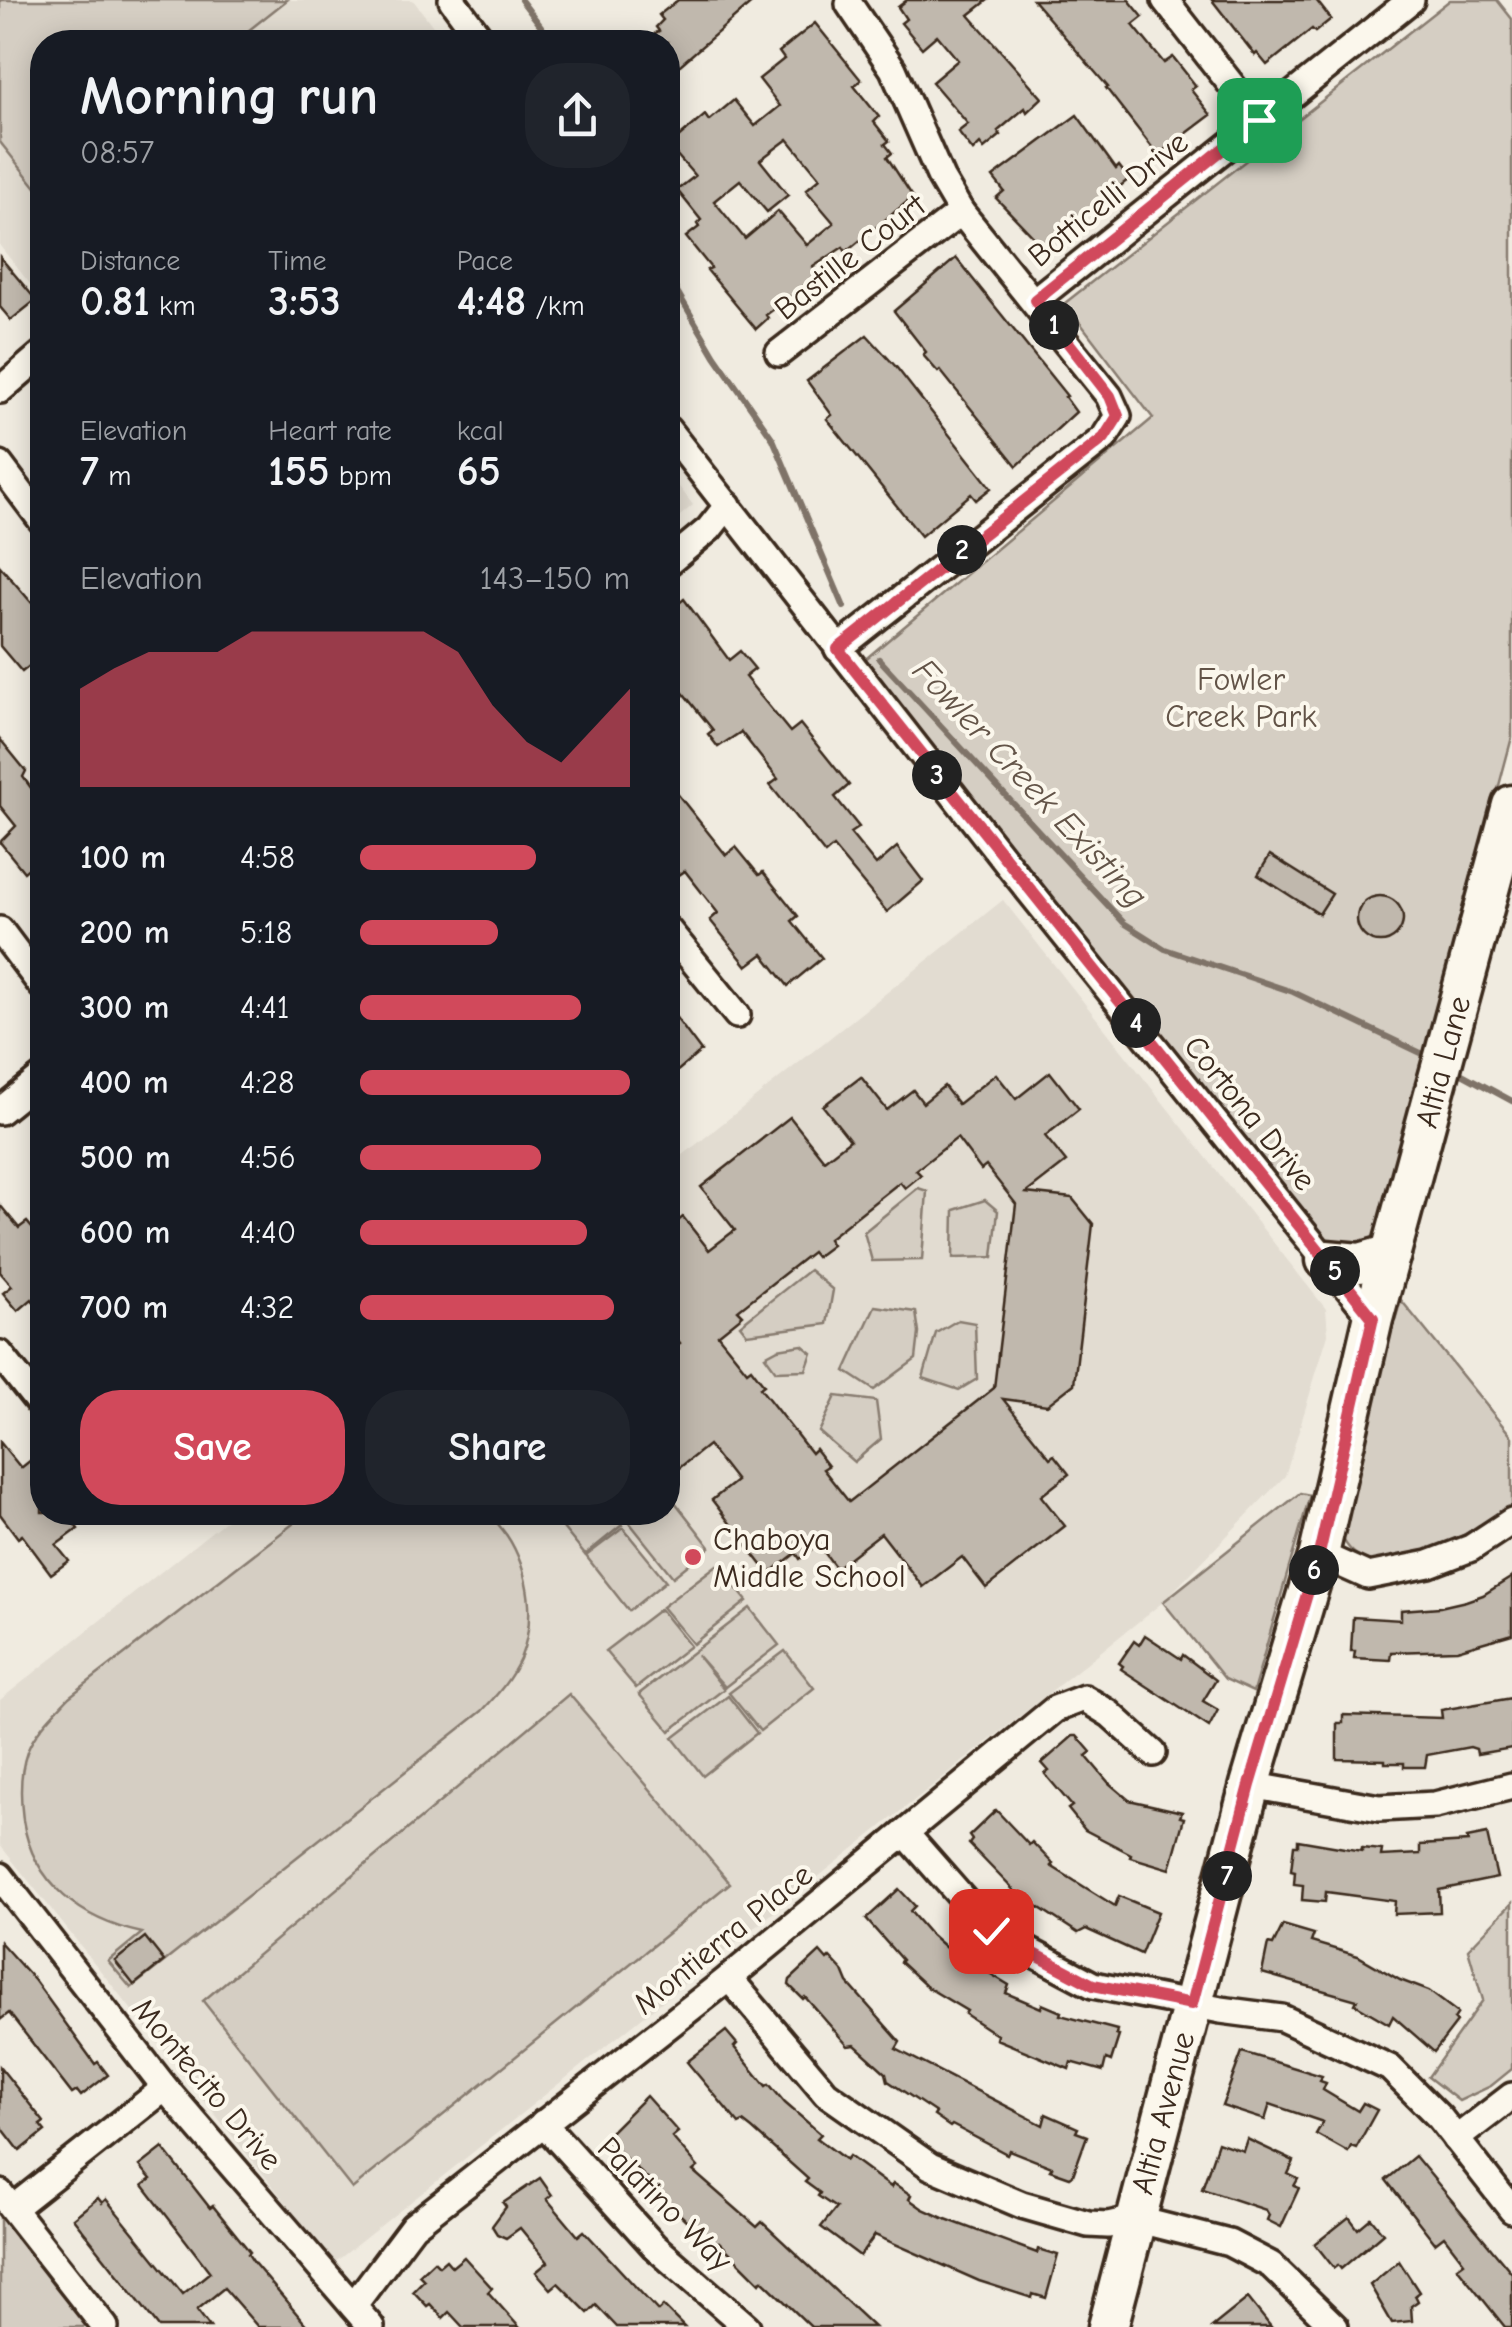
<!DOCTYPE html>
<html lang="en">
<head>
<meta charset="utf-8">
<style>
  :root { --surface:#171b24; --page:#20242c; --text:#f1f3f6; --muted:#9ea1a6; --accent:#d1495b }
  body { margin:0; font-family:"Comic Neue",sans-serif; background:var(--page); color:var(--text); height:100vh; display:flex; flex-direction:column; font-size:38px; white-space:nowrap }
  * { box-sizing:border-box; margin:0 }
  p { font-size:32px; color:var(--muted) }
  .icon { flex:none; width:55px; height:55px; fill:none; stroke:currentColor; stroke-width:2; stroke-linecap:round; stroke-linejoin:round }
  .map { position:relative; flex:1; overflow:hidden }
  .drawer { position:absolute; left:30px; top:30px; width:650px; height:1495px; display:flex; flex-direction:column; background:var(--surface); border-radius:40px; box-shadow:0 5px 25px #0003 }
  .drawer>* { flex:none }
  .pin { position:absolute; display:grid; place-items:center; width:85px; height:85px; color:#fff; margin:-42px; border-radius:20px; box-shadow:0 5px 15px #0006 }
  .km { position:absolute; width:50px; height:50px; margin:-25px; border-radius:50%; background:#222; color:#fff; font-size:28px; line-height:50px; text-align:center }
  .round { display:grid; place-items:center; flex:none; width:105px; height:105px; border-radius:40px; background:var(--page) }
  .head { display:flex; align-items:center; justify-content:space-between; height:170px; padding:0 50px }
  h1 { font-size:55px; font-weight:800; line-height:75px }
  .stats { display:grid; grid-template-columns:repeat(3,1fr); gap:15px; height:170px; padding:10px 50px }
  .stats div { display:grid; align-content:center }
  .stats b { font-size:42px; font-weight:800 }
  .stats small { font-size:28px; font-weight:400 }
  .stats p { font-size:28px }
  .chart { height:280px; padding:20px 50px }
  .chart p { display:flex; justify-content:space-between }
  .chart svg { width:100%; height:180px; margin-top:10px; fill:var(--accent); opacity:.7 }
  .button { display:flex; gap:20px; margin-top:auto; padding:20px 50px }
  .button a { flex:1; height:115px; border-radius:40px; background:var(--accent); color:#fff; font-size:40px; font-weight:800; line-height:115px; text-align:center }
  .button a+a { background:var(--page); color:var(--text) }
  ul { padding:0 50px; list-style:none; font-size:32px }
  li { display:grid; grid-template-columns:160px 120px 1fr; align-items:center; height:75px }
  li i { height:25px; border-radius:12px; background:var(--accent) }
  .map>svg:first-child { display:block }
</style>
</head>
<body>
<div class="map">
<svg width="1512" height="2327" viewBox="0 0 1512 2327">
  <rect width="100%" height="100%" fill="#f0ebe0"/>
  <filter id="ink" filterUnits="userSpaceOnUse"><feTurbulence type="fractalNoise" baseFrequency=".01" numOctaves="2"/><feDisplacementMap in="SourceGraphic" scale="20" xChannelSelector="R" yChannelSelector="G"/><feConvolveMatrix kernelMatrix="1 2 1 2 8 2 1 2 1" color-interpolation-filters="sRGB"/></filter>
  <g filter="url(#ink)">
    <g fill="#e2dcd1">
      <path d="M0,0H413L445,42H42V299L0,246Z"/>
      <path d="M668,472L693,505L668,526Z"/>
      <path d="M1003,900L1326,1309L1328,1334L1285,1476L1163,1602L334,2263L0,1845V1700L235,1513L668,1512V1167Z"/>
    </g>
    <g fill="#d5cec3" stroke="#887c70" stroke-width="2.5">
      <path d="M0,0H287L234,42H42V195L0,142Z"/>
      <path d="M1450,0H1497L1512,19V737L1378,1237L1334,1249L862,662L1153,418L1065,303Z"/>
      <path d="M918,1188L927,1191L922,1260L872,1261L864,1232Z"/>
      <path d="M985,1200L998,1211L993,1257L953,1258L954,1210Z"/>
      <path d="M809,1270L833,1290L827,1324L747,1334L740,1325Z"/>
      <path d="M1401,1300L1512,1437V1505C1476,1529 1374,1598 1343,1539C1338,1531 1340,1517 1339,1508Z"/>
      <path d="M875,1306L916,1312L919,1333L916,1359L874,1390L845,1371Z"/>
      <path d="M958,1320L975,1323L977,1379L959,1390L923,1378L936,1333Z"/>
      <path d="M802,1345L812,1353L806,1370L776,1371L765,1356L778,1349Z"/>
      <path d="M836,1396L876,1401L881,1439L854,1462L819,1432Z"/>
      <path d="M668,1493L710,1547L673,1577L629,1522L641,1513L668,1512Z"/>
      <path d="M1300,1493L1310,1495L1253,1692L1225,1679L1163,1602Z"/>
      <path d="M583,1512L612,1513L622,1525L585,1555L563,1528Z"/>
      <path d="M307,1513H487C526,1547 540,1611 520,1659C511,1679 497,1695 482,1711L131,1988L108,1961L142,1933C82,1920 33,1884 23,1820C20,1797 19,1774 27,1752C35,1731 54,1713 69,1697Z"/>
      <path d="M623,1528L666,1581L629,1611L586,1556Z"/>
      <path d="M717,1565L747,1601L693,1644L662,1607Z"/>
      <path d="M750,1608L779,1645L725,1687L697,1655L724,1689L670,1731L639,1694Z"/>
      <path d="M660,1609L690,1646L636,1688L605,1651Z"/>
      <path d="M785,1651L814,1688L760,1731L729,1693Z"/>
      <path d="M569,1694L730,1883L352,2189L203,2001Z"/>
      <path d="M728,1696L757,1733L703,1776L673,1738Z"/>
      <path d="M1512,1903V2069L1491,2086L1459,2101L1428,2077L1483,2000L1468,1949Z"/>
      <path d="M0,2210L93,2327H0Z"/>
    </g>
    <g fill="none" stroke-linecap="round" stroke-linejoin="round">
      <g stroke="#7f7367" stroke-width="6">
        <path d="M521,0L553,42"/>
        <path d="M668,276L715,356L773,439L844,607"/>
        <path d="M879,659L1124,923L1165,949L1293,992L1423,1054"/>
        <path d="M1462,1074L1512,1101"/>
      </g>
    </g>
    <g fill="#c0b8ad" stroke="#3b2a1e" stroke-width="2.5" fill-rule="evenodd">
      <path d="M678,0H755L679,66L668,51V42H661L654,34L659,31L656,27L663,20L659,15Z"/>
      <path d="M907,0H988L969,15L1042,98L1027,112L1025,108L998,131L1001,135L984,149L980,144L973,151L958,132L968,124L932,82L958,60L937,35L922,48L901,23L906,19L898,7Z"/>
      <path d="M1033,0H1129L1143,17L1133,25L1164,63L1173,57L1196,86L1191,90L1211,115L1158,155L1106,88L1108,87Z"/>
      <path d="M1212,0H1316L1331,19L1315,32L1312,29L1267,65L1257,53L1255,55Z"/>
      <path d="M815,23L861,80L854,86L879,117L874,122L889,141L885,144L892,153L887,157L913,197L846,252L843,247L813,267L819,275L766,315L768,318L756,329L707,270L711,268L686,237L699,227L697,224L701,220L677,190L695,176L669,146L705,115L709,121L734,100L755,126L780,106L759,79L784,59L779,52ZM788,139L820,178L806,190L834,223L807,245L778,211L745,239L714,201L740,180L767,212L788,195L760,160Z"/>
      <path d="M1077,115L1116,169L1119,166L1129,179L1044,248L996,198L1004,191L993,177Z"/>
      <path d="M0,257L36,300L11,320L0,307Z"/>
      <path d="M956,258L1067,396L1065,397L1076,412L1017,466L940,370L938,372L923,355L926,352L894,311Z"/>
      <path d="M867,335L897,368L991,488L976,500L971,494L921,536L827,419L832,415L807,381Z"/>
      <path d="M0,566L31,602L42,594V675L33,663L22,672L0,646Z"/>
      <path d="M684,599L729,660L740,651L755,669L745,677L790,732L800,724L849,785L835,797L859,827L850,833L876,865L897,847L923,881L887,912L833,847L825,854L770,785L778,779L741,732L718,747L708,734L713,730L668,674V612Z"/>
      <path d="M0,739L26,771L23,777L42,803V857L24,872L0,842L16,826L0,806Z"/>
      <path d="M668,782L726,855L736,847L759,875L763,872L798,916L792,921L822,958L788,986L763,954L747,966L710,920L718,913L685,871L679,875L668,861Z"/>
      <path d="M1270,855L1332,894L1319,914L1258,875Z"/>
      <circle cx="1380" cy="919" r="23"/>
      <path d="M668,1007L701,1051L668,1079Z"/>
      <path d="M1050,1072L1079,1109L1045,1136L1066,1162L1026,1193L1072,1198L1093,1224L1074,1384L1047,1405L1003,1399L1050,1458L1054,1455L1069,1474L1041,1496L1065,1526L986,1588L962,1557L923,1587L881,1533L836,1568L818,1544L800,1559L796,1553L769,1574L712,1500L736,1481L708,1445L668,1477V1352L680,1343L668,1327V1229L683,1217L709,1250L735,1230L701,1187L790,1117L824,1160L850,1140L823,1106L861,1077L887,1110L913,1090L923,1103L944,1086L958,1104L996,1074L1016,1099ZM957,1138L981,1170L986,1166L1016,1204L994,1388L849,1502L823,1469L828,1466L815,1449L811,1453L760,1388L764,1385L751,1368L747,1371L718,1335L743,1315L738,1310L812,1252L816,1257L832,1245L828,1239L900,1182L905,1188L921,1175L916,1170Z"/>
      <path d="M0,1205L19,1228L27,1222L42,1240V1313L32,1299L18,1311L3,1293L12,1286L0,1272Z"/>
      <path d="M0,1442L21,1468L42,1451V1512H66L78,1529L56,1545L69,1561L51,1574L22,1535L18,1538L0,1514Z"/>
      <path d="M1512,1577V1634L1457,1650L1391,1652L1390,1660L1354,1658L1355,1651H1351L1353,1617L1401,1620V1610L1440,1607L1466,1601L1483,1595Z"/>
      <path d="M1145,1635L1181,1659L1183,1655L1216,1680L1203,1701L1218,1710L1209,1727L1121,1669L1123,1666L1119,1663L1134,1641L1139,1645Z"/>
      <path d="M1512,1698V1748L1477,1754L1476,1749L1470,1747L1427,1755L1425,1767H1404V1763H1385V1760L1337,1759V1723H1343V1715L1442,1718L1441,1710Z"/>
      <path d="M1073,1736H1077L1091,1752L1086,1756L1109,1783L1129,1800L1182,1812L1180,1817L1184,1818L1170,1869L1130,1857L1131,1854L1085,1830L1068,1809L1072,1806L1045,1774L1049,1771L1042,1763Z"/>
      <path d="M996,1810L1029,1845L1032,1842L1053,1864L1051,1866L1115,1906L1119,1896L1158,1912L1141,1954L1086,1929L1078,1933L1029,1901L1027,1904L969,1844L972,1840L969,1836Z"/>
      <path d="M1487,1834L1497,1878L1439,1890L1440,1912L1394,1914L1395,1901L1326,1892L1325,1902L1302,1900L1303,1885L1294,1884L1295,1871L1291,1870L1294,1845H1298V1840L1362,1851V1848L1382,1850L1381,1856L1420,1854V1845L1468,1842L1467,1838Z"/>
      <path d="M899,1889L915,1906L910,1911L929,1933L946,1948L952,1942L964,1953L961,1956L1009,1985L1006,1993L1041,2008L1042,2004L1061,2012L1060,2015L1117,2030L1116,2035L1119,2036L1111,2061L1106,2059L1103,2071L1071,2062L1069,2069L996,2039L997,2035L965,2014L967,2011L927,1987L900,1962L902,1960L866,1919Z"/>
      <path d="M1283,1925L1314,1934L1311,1942L1358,1956L1400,1980L1429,1991L1458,2013L1454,2019L1457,2022L1434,2052L1393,2016L1389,2024L1355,2004L1357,2000L1262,1973L1268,1944L1273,1945Z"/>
      <path d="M145,1937L164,1961L134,1985L115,1961Z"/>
      <path d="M0,1942L35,1981L95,2064L98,2062L108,2075L81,2096L77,2091L72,2094L9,2013L0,2020Z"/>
      <path d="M820,1952L827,1960L830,1957L843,1971L848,1983L900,2042L896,2049L1043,2125L1046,2114L1078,2128L1076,2132L1087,2136L1073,2175L1070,2177L1050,2170L1052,2167L1009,2150L1007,2154L952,2125L950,2127L934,2116L936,2113L888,2081L886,2073L855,2045L848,2046L805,1997L803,1999L789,1985L790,1980Z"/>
      <path d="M726,2031L737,2044L734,2047L766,2086L769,2084L785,2103L821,2134L817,2138L846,2160L849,2156L891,2187L893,2183L911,2195L909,2199L923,2209L943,2218L1037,2253L1038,2249L1058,2255L1046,2298L1033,2294L1032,2298L979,2281L875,2235L860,2256L821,2227L836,2208L818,2196L820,2193L805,2182L808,2179L752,2129L743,2122L739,2124L687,2062Z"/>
      <path d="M1242,2052L1322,2076L1320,2081L1326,2083L1323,2090L1358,2111L1363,2103L1377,2110L1356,2148L1351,2146L1348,2152L1316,2134L1323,2122L1270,2104L1265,2120L1222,2106Z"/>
      <path d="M0,2067L44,2122L40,2125L45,2131L20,2151L0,2125Z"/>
      <path d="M646,2096L678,2132L672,2137L698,2167L693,2171L757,2227L762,2222L874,2327H811L762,2280L760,2283L719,2242L711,2244L667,2202L665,2204L654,2191L657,2188L604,2138Z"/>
      <path d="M1247,2139L1294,2161L1288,2174L1298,2179L1294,2186L1299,2188L1281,2227L1267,2220L1269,2215L1266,2210L1202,2189L1218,2142L1243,2151Z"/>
      <path d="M163,2148L210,2208L213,2206L250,2252L248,2254L254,2263L308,2327H258L224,2288L197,2310L210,2327H159L73,2218L98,2198L102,2203L106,2199L183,2294L210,2272L143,2185L151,2179L140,2166Z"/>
      <path d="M1415,2156L1512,2273V2327H1505L1457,2267L1464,2262L1444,2236L1435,2243L1386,2180Z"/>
      <path d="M540,2178L552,2195L547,2199L578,2236L584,2231L658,2311L663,2306L684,2327H617L596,2305L588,2313L558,2283L551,2289L536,2272L548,2262L520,2228L506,2238L497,2234L492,2226L506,2207L503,2203Z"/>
      <path d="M1349,2217L1358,2229L1371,2218L1383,2233L1341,2269L1338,2265L1334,2268L1315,2244Z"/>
      <path d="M464,2257L492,2288L488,2292L519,2327H463L449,2312L443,2318L430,2304L427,2306L413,2291L424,2280L419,2275L434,2261L439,2266L446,2260L452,2267Z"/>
      <path d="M1399,2261L1419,2292L1415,2295L1418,2301L1411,2306L1412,2321L1392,2323L1370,2285Z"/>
      <path d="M1248,2298L1271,2327H1212Z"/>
    </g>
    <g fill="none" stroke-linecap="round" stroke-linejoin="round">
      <defs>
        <g id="street">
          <path d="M452,0L483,42"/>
          <path d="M1165,0L1259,120"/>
          <path d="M1035,300L1411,0"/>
          <path d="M779,353L961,212"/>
          <path d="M0,390L42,354"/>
          <path d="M668,430L1010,867L1373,1319"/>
          <path d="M0,465L42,521"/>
          <path d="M668,563L709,529L728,505"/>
          <path d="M838,649L1104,438L1118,416L1109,396L961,212L941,178L893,69L849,4"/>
          <path d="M0,930L42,986"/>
          <path d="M668,930L737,1015"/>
          <path d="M0,1111L42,1077"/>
          <path d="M0,1354L42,1407"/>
          <path d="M1319,1554L1368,1576L1429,1564L1471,1548L1512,1521"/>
          <path d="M1250,1785L1379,1808L1435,1805L1512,1786"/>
          <path d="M905,1833L991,1931L1093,1985L1221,2010L1282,2018L1390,2068L1440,2118L1512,2210"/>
          <path d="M0,1876L165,2088L371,2327"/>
          <path d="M729,1978L826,2093L930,2166L1022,2205L1088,2224L1108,2225L1135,2219L1229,2243L1271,2265L1335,2327"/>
          <path d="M543,2123L654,2246L747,2327"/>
          <path d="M1456,2139L1512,2096"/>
          <path d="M0,2193L105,2327"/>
          <path d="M13,2208L165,2088"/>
          <path d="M353,2306L413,2226L729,1978L1055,1709L1084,1698L1110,1714L1153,1753"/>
        </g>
        <g id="secondary">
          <path d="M1326,1260L1360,1263L1391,1254"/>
          <path d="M1108,2327L1250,1785L1319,1554L1373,1319L1512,805"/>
        </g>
      </defs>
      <use href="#street" stroke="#3b2a1e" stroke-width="32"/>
      <use href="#secondary" stroke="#3b2a1e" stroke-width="45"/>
      <use href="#street" stroke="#fbf7ec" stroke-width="25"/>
      <use href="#secondary" stroke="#fbf7ec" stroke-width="38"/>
    </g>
  </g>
  <g fill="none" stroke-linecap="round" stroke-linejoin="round" filter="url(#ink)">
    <defs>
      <path id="route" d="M991,1931L1093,1985L1192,2004L1250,1785L1319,1554L1373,1318L838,649L1104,438L1118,416L1110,396L1035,300L1259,120"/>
    </defs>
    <use href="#route" stroke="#fff" stroke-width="20"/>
    <use href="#route" stroke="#d1495b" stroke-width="12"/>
  </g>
  <circle fill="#d1495b" stroke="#fbf7ec" stroke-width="4" cx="693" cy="1557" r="10"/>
  <g text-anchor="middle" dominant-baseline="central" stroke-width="8" stroke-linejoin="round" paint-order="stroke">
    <g font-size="32" fill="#3b2a1e" stroke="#fbf7ec">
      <text transform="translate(1108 199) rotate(-39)">Botticelli Drive</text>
      <text transform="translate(850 257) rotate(-38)">Bastille Court</text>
      <text transform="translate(1443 1062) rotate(-75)">Altia Lane</text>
      <text transform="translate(1250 1113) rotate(51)">Cortona Drive</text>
      <text transform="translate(723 1939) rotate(-39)">Montierra Place</text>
      <text transform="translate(207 2084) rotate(50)">Montecito Drive</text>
      <text transform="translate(1163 2113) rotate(-75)">Altia Avenue</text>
      <text transform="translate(665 2204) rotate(45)">Palatino Way</text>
    </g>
    <g font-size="32" fill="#625347" stroke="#fbf7ec">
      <text x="1241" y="679">Fowler<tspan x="1241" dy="37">Creek Park</tspan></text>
    </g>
    <g font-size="32" fill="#3b2a1e" stroke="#fbf7ec" text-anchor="start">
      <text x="713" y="1539">Chaboya<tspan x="713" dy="37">Middle School</tspan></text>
    </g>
    <g font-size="35" font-style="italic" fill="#635448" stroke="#fbf7ec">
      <text transform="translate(1030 783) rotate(47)">Fowler Creek Existing</text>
    </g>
  </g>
</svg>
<div class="pin" style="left:1259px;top:120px;background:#1e9e55"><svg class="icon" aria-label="arrive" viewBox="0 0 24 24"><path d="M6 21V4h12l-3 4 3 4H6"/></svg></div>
<div class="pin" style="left:991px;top:1931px;background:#d93025"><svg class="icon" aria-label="check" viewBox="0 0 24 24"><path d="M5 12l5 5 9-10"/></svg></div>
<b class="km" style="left:1054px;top:325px">1</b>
<b class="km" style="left:962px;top:550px">2</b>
<b class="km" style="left:937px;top:775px">3</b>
<b class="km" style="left:1136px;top:1023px">4</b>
<b class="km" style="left:1335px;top:1271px">5</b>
<b class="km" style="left:1314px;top:1570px">6</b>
<b class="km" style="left:1227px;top:1876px">7</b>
<section class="drawer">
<div class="head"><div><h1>Morning run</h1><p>08:57</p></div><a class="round"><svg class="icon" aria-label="share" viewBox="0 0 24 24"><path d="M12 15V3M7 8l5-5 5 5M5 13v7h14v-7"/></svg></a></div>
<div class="stats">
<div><p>Distance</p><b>0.81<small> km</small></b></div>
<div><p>Time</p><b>3:53</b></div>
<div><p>Pace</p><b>4:48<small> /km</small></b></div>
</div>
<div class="stats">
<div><p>Elevation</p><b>7<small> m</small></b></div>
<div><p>Heart rate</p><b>155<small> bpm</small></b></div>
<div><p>kcal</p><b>65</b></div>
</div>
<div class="chart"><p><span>Elevation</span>143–150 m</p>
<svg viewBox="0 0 160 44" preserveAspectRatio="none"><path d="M0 44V20L10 15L20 11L30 11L40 11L50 6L60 6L70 6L80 6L90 6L100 6L110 11L120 24L130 33L140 38L150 29L160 20V44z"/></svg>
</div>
<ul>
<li><b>100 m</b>4:58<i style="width:65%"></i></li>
<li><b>200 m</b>5:18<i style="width:51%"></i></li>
<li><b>300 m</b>4:41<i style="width:82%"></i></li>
<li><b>400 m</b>4:28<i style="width:100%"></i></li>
<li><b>500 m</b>4:56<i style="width:67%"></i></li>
<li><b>600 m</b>4:40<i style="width:84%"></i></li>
<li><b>700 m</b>4:32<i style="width:94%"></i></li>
</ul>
<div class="button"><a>Save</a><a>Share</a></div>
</section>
</div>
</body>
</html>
